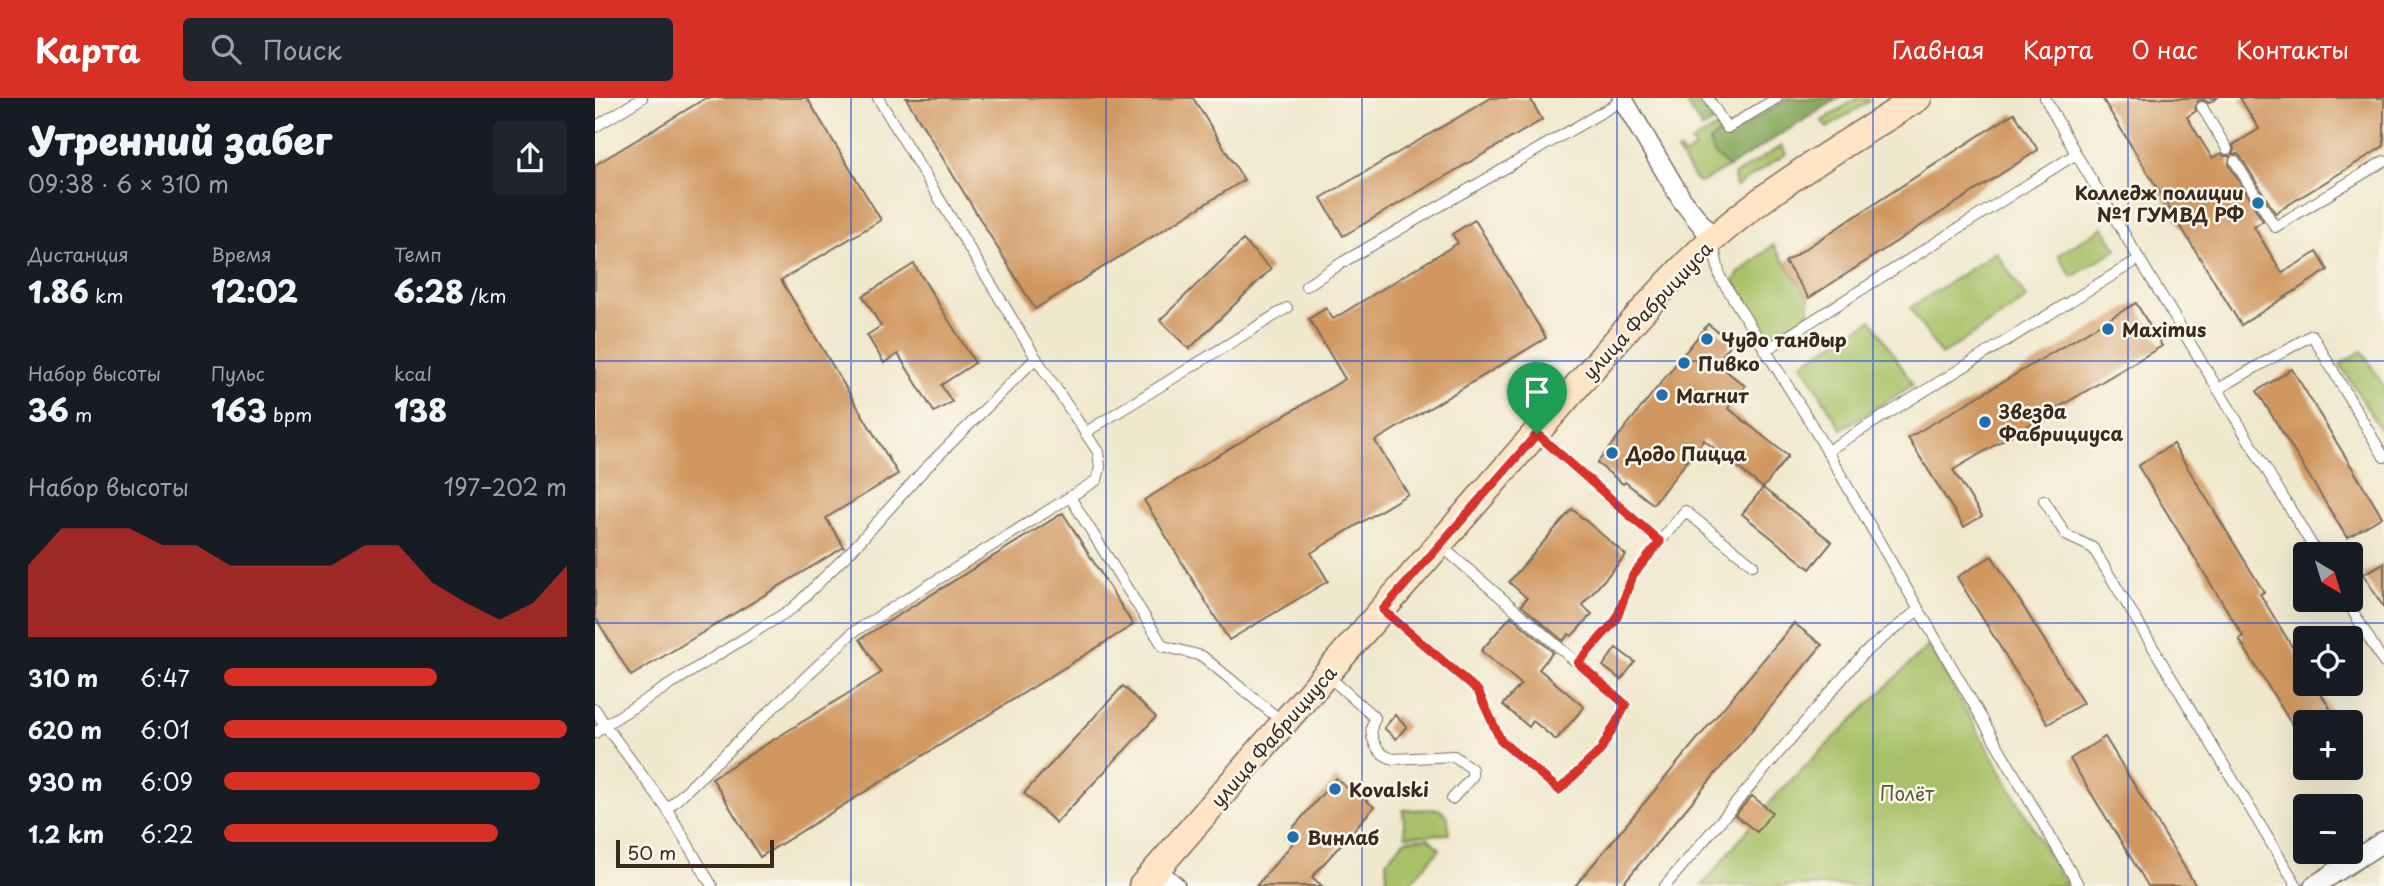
<!DOCTYPE html>
<html lang="ru">
<head>
<meta charset="utf-8">
<style>
  :root { --surface:#171b24; --page:#20242c; --text:#f1f3f6; --muted:#9ea1a6; --accent:#d93025 }
  body { margin:0; font-family:"Playpen Sans",sans-serif; background:var(--page); color:var(--text); height:100vh; display:flex; flex-direction:column; font-size:26px; white-space:nowrap }
  * { box-sizing:border-box; margin:0 }
  p { font-size:23px; color:var(--muted) }
  .icon { flex:none; width:38px; height:38px; fill:none; stroke:currentColor; stroke-width:2; stroke-linecap:round; stroke-linejoin:round }
  .map { position:relative; flex:1; overflow:hidden }
  .side { display:flex; flex-direction:column; background:var(--surface); width:595px }
  .side>* { flex:none }
  .needle { width:46px; rotate:142deg }
  .buttons { position:absolute; left:1698px; top:444px; display:grid; gap:14px }
  .buttons a { display:grid; place-items:center; width:70px; height:70px; border-radius:7px; background:var(--surface); box-shadow:0 7px 28px #0002; font-size:35px }
  .scale { position:absolute; left:21px; bottom:18px; width:158px; box-sizing:border-box; padding-left:7px; border:4px solid #3b2a1e; border-top:0; font-size:19px; line-height:24px; white-space:nowrap; color:#3b2a1e; -webkit-text-stroke:5px #fbf7ec; paint-order:stroke }
  .pin { position:absolute; display:grid; place-items:center; width:60px; height:60px; color:#fff; margin:-72px -30px; border-radius:50% 50% 50% 0; rotate:-45deg; box-shadow:0 0 7px #0007 }
  .pin .icon { rotate:45deg }
  .round { display:grid; place-items:center; flex:none; width:74px; height:74px; border-radius:7px; background:var(--page) }
  .head { display:flex; align-items:center; justify-content:space-between; height:119px; padding:0 28px }
  h1 { font-size:38px; font-weight:800; line-height:52px }
  .figures { display:grid; grid-template-columns:repeat(3,1fr); gap:10px; height:119px; padding:7px 28px }
  .figures div { display:grid; align-content:center }
  .figures b { font-size:30px; font-weight:800 }
  .figures small { font-size:19px; font-weight:400 }
  .figures p { font-size:19px }
  .chart { height:196px; padding:14px 28px }
  .chart p { display:flex; justify-content:space-between }
  .chart svg { width:100%; height:126px; margin-top:7px; fill:var(--accent); opacity:.7 }
  ul { padding:0 28px; list-style:none; font-size:23px }
  li { display:grid; grid-template-columns:112px 84px 1fr; align-items:center; height:52px }
  li i { height:18px; border-radius:9px; background:var(--accent) }
  header { display:flex; align-items:center; gap:42px; box-sizing:border-box; height:98px; padding:0 35px; background:var(--accent); color:#fff }
  header strong { font-size:33px }
  nav { display:flex; gap:38px; margin-inline-start:auto; font-size:24px }
  .search { width:490px; height:63px; background:var(--page); display:flex; align-items:center; gap:18px; box-sizing:border-box; padding:0 24px; border-radius:7px; color:var(--muted); font-size:26px }
  main { display:flex; flex:1; min-height:0 }
  .map>svg:first-child { display:block }
</style>
</head>
<body>
<header>
<strong>Карта</strong>
<div class="search"><svg class="icon" aria-label="search" viewBox="0 0 24 24"><circle cx="10" cy="10" r="6"/><path d="M15 15l6 6"/></svg>Поиск</div>
<nav><a>Главная</a><a>Карта</a><a>О нас</a><a>Контакты</a></nav>
</header>
<main>
<section class="side">
<div class="head"><div><h1>Утренний забег</h1><p>09:38 · 6 × 310 m</p></div><a class="round"><svg class="icon" aria-label="share" viewBox="0 0 24 24"><path d="M12 15V3M7 8l5-5 5 5M5 13v7h14v-7"/></svg></a></div>
<div class="figures">
<div><p>Дистанция</p><b>1.86<small> km</small></b></div>
<div><p>Время</p><b>12:02</b></div>
<div><p>Темп</p><b>6:28<small> /km</small></b></div>
</div>
<div class="figures">
<div><p>Набор высоты</p><b>36<small> m</small></b></div>
<div><p>Пульс</p><b>163<small> bpm</small></b></div>
<div><p>kcal</p><b>138</b></div>
</div>
<div class="chart"><p><span>Набор высоты</span>197–202 m</p>
<svg viewBox="0 0 160 44" preserveAspectRatio="none"><path d="M0 44V19L10 6L20 6L30 6L40 12L50 12L60 19L70 19L80 19L90 19L100 12L110 12L120 25L130 32L140 38L150 32L160 19V44z"/></svg>
</div>
<ul>
<li><b>310 m</b>6:47<i style="width:62%"></i></li>
<li><b>620 m</b>6:01<i style="width:100%"></i></li>
<li><b>930 m</b>6:09<i style="width:92%"></i></li>
<li><b>1.2 km</b>6:22<i style="width:80%"></i></li>
</ul>
</section>
<div class="map">
<svg width="1789" height="788" viewBox="0 0 1789 788">
  <rect width="100%" height="100%" fill="#fbf7ec"/>
  <filter id="ink" filterUnits="userSpaceOnUse"><feTurbulence type="fractalNoise" baseFrequency=".0143" numOctaves="2"/><feDisplacementMap in="SourceGraphic" scale="14" xChannelSelector="R" yChannelSelector="G"/><feConvolveMatrix kernelMatrix="1 2 1 2 8 2 1 2 1" color-interpolation-filters="sRGB"/></filter>
  <filter id="wash" filterUnits="userSpaceOnUse"><feTurbulence type="fractalNoise" baseFrequency=".00686" numOctaves="4" result="noise"/><feDisplacementMap in="SourceGraphic" scale="28" xChannelSelector="R" yChannelSelector="G"/><feGaussianBlur stdDeviation="1.57" result="paint"/><feColorMatrix in="noise" values="0 0 0 0 0 0 0 0 0 0 0 0 0 0 0 0 0 1.4 0 .05"/><feComposite in="paint" operator="in"/></filter>
  <g filter="url(#wash)">
    <rect width="100%" height="100%" fill="#f0e8cd"/>
    <g fill="#a7c168" stroke="#717643" stroke-width="2">
      <path d="M1262,0H1273L1275,3L1232,30L1227,23Z"/>
      <path d="M1122,29L1125,34L1114,45L1119,56L1134,69L1105,85L1099,80L1082,53L1085,52L1090,58L1100,50L1096,45Z"/>
      <path d="M1187,48L1191,56L1140,89L1139,77Z"/>
      <path d="M1508,129L1522,151L1477,179L1463,157Z"/>
      <path d="M1178,147L1214,200V217C1206,223 1195,232 1185,235C1165,242 1148,199 1139,184L1143,176Z"/>
      <path d="M1401,154L1432,201L1346,257L1315,210Z"/>
      <path d="M1277,222L1318,287L1246,331L1207,265Z"/>
      <path d="M1767,253L1789,288V333L1787,334L1745,266Z"/>
      <path d="M1334,547L1471,788H1107L1182,696Z"/>
      <path d="M844,711L853,719L854,736L810,738L808,712Z"/>
      <path d="M833,740L845,751L812,788H792L791,763L810,742Z"/>
    </g>
    <g fill="#85a75c" stroke="#60683d" stroke-width="2">
      <path d="M1088,0H1103L1119,24L1107,31Z"/>
      <path d="M1193,0H1244L1134,69L1119,56L1114,45L1125,34L1129,40Z"/>
    </g>
    <g id="blocks">
      <g fill="#d09860">
        <path d="M111,0H212L286,122L186,182L303,376L231,420L249,449L36,578L0,519V67Z"/>
        <path d="M311,0H598L649,82L440,211Z"/>
        <path d="M896,0H935L947,22L748,138L726,100Z"/>
        <path d="M1507,0H1622L1614,5L1608,2L1603,3L1600,8L1601,13L1592,19L1617,60L1626,55L1629,58H1635L1634,67L1668,123L1659,129L1687,175L1722,154L1733,172L1646,227Z"/>
        <path d="M1645,0H1789V48L1680,115L1646,59L1643,56H1637L1639,52L1638,47L1664,31Z"/>
        <path d="M1419,15L1443,52L1214,200L1190,164Z"/>
        <path d="M880,122L951,240L780,343L813,396L716,455L733,483L634,542L549,402L750,281L714,221L731,210L738,221L863,145L857,136Z"/>
        <path d="M648,142L676,171L594,251L565,222Z"/>
        <path d="M319,166L380,265L346,287L357,304L339,314L303,256L289,265L272,237L286,228L268,198Z"/>
        <path d="M1541,205L1567,248L1358,372L1387,418L1369,429L1313,340Z"/>
        <path d="M1113,226L1137,245L1121,265L1150,288L1133,310L1193,358L1168,390L1109,342L1058,406L1030,384L1028,386L1002,365Z"/>
        <path d="M1697,271L1787,419L1752,440L1662,293Z"/>
        <path d="M1578,346L1669,494L1665,496L1710,570V586H1720L1744,625H1710V648L1644,541L1648,538L1543,368Z"/>
        <path d="M1168,390L1237,444L1215,471L1147,416Z"/>
        <path d="M977,411L1031,457L987,507L997,516L977,538L974,536L968,543L926,507L932,500L914,484Z"/>
        <path d="M468,415L538,527L165,759L117,680L286,575L265,541Z"/>
        <path d="M1397,458L1488,605L1453,626L1362,479Z"/>
        <path d="M1789,465V510L1768,476Z"/>
        <path d="M916,518L958,554L944,571L989,609L961,642L938,623L934,629L908,607L926,586L886,553Z"/>
        <path d="M1199,525L1227,547L1117,680L1026,788H980Z"/>
        <path d="M1021,550L1040,564L1026,582L1008,568Z"/>
        <path d="M528,588L561,619L461,725L429,695Z"/>
        <path d="M800,617L812,628L801,641L789,630Z"/>
        <path d="M1510,639L1601,788H1553L1546,776L1475,661Z"/>
        <path d="M741,680L761,698L764,696L779,709L717,779L727,788H661L698,745L690,739Z"/>
        <path d="M1157,698L1177,714L1162,734L1140,717Z"/>
      </g>
    </g>
  </g>
  <g filter="url(#ink)">
    <use href="#blocks" fill-opacity="0" stroke="#7a6c5b" stroke-width="2"/>
    <g fill="none" stroke-linecap="round" stroke-linejoin="round">
      <defs>
        <g id="lane">
          <path d="M283,0L441,260"/>
          <path d="M1113,0L1132,30L1182,0"/>
          <path d="M1450,0L1481,56L1723,457"/>
          <path d="M1607,9L1632,51"/>
          <path d="M0,29L47,0"/>
          <path d="M1640,63L1680,129L1789,63"/>
          <path d="M1118,145L1125,179L1215,324L1484,788"/>
          <path d="M711,188L748,164L1028,2"/>
          <path d="M1171,252L1481,56"/>
          <path d="M1623,291L1717,237L1789,359"/>
          <path d="M491,334L692,210"/>
          <path d="M941,336L1065,444"/>
          <path d="M1232,353L1544,161"/>
          <path d="M475,399L568,548L607,558L689,625"/>
          <path d="M1449,402L1471,437L1498,450L1702,788"/>
          <path d="M1751,502L1789,565"/>
          <path d="M790,513L883,593L906,643L964,692L1005,653L1031,607L845,447"/>
          <path d="M983,565L1021,522L1038,477L1090,413L1158,467"/>
          <path d="M732,577L780,620C771,636 781,657 799,661L859,658L877,671V679L857,701"/>
          <path d="M0,611L10,627L0,635"/>
          <path d="M72,711L10,627L198,510L258,451L328,373L441,260L503,354L505,369L502,382L257,535L72,711L117,788"/>
          <path d="M1070,788L1269,555L1322,513"/>
        </g>
        <g id="street">
          <path d="M1027,0L1087,102L1118,141"/>
          <path d="M561,772L580,788"/>
          <path d="M1719,788L1789,743"/>
        </g>
        <path id="secondary" d="M547,788L1022,242C1053,207 1084,171 1119,140C1181,86 1253,44 1323,0"/>
      </defs>
      <use href="#lane" stroke="#7a6c5b" stroke-width="12"/>
      <use href="#street" stroke="#7a6c5b" stroke-width="22"/>
      <use href="#secondary" stroke="#7a6c5b" stroke-width="29"/>
      <use href="#lane" stroke="#fff" stroke-width="10"/>
      <use href="#street" stroke="#fff" stroke-width="19"/>
      <use href="#secondary" stroke="#ffe4c6" stroke-width="26"/>
    </g>
  </g>
  <g fill="none" stroke-linecap="round" stroke-linejoin="round" filter="url(#ink)">
    <defs>
      <path id="route" d="M942,336L1065,444L1038,477L1021,522L983,565L1031,607L1005,653L964,692L906,643L883,593L788,512Z"/>
    </defs>
    <use href="#route" stroke="#fff" stroke-width="14"/>
    <use href="#route" stroke="#d93025" stroke-width="9"/>
  </g>
  <path fill="none" stroke="#1d4ed8" stroke-width="2" stroke-opacity="0.55" d="M256,0V788M511,0V788M767,0V788M1022,0V788M1278,0V788M1533,0V788M0,263H1789M0,525H1789"/>
  <g fill="#1f6fb2" stroke="#fbf7ec" stroke-width="2.5">
    <circle cx="1663" cy="105" r="7"/>
    <circle cx="1513" cy="231" r="7"/>
    <circle cx="1112" cy="241" r="7"/>
    <circle cx="1089" cy="265" r="7"/>
    <circle cx="1067" cy="297" r="7"/>
    <circle cx="1390" cy="324" r="7"/>
    <circle cx="1017" cy="355" r="7"/>
    <circle cx="740" cy="691" r="7"/>
    <circle cx="698" cy="739" r="7"/>
  </g>
  <g text-anchor="middle" dominant-baseline="central" stroke-width="5" stroke-linejoin="round" paint-order="stroke">
    <g font-size="19" font-weight="bold" fill="#3b2a1e" stroke="#fbf7ec" text-anchor="start">
      <text x="1649" y="94" text-anchor="end">Колледж полиции<tspan x="1649" dy="22">№1 ГУМВД РФ</tspan></text>
      <text x="1527" y="231">Maximus</text>
      <text x="1126" y="241">Чудо тандыр</text>
      <text x="1103" y="265">Пивко</text>
      <text x="1081" y="297">Магнит</text>
      <text x="1404" y="313">Звезда<tspan x="1404" dy="22">Фабрициуса</tspan></text>
      <text x="1031" y="355">Додо Пицца</text>
      <text x="754" y="691">Kovalski</text>
      <text x="712" y="739">Винлаб</text>
    </g>
    <g font-size="19" fill="#3b2a1e" stroke="#fbf7ec">
      <text transform="translate(1052 212) rotate(-47)">улица Фабрициуса</text>
      <text transform="translate(678 638) rotate(-49)">улица Фабрициуса</text>
    </g>
    <g font-size="19" fill="#5b5734" stroke="#fbf7ec">
      <text x="1312" y="695">Полёт</text>
    </g>
  </g>
</svg>
<div class="buttons">
<a><svg class="needle" viewBox="-14 -14 28 28"><path d="M0-13l5 13h-10z" fill="#e53935"/><path d="M0 13l5-13h-10z" fill="#9ea1a6"/></svg></a>
<a><svg class="icon" aria-label="locate" viewBox="0 0 24 24"><circle cx="12" cy="12" r="6"/><path d="M12 2v4M12 18v4M2 12h4M18 12h4"/></svg></a>
<a>+</a>
<a>−</a>
</div>
<div class="scale">50 m</div>
<div class="pin" style="left:942px;top:336px;background:#1e9e55"><svg class="icon" aria-label="arrive" viewBox="0 0 24 24"><path d="M6 21V4h12l-3 4 3 4H6"/></svg></div>
</div>
</main>
</body>
</html>
